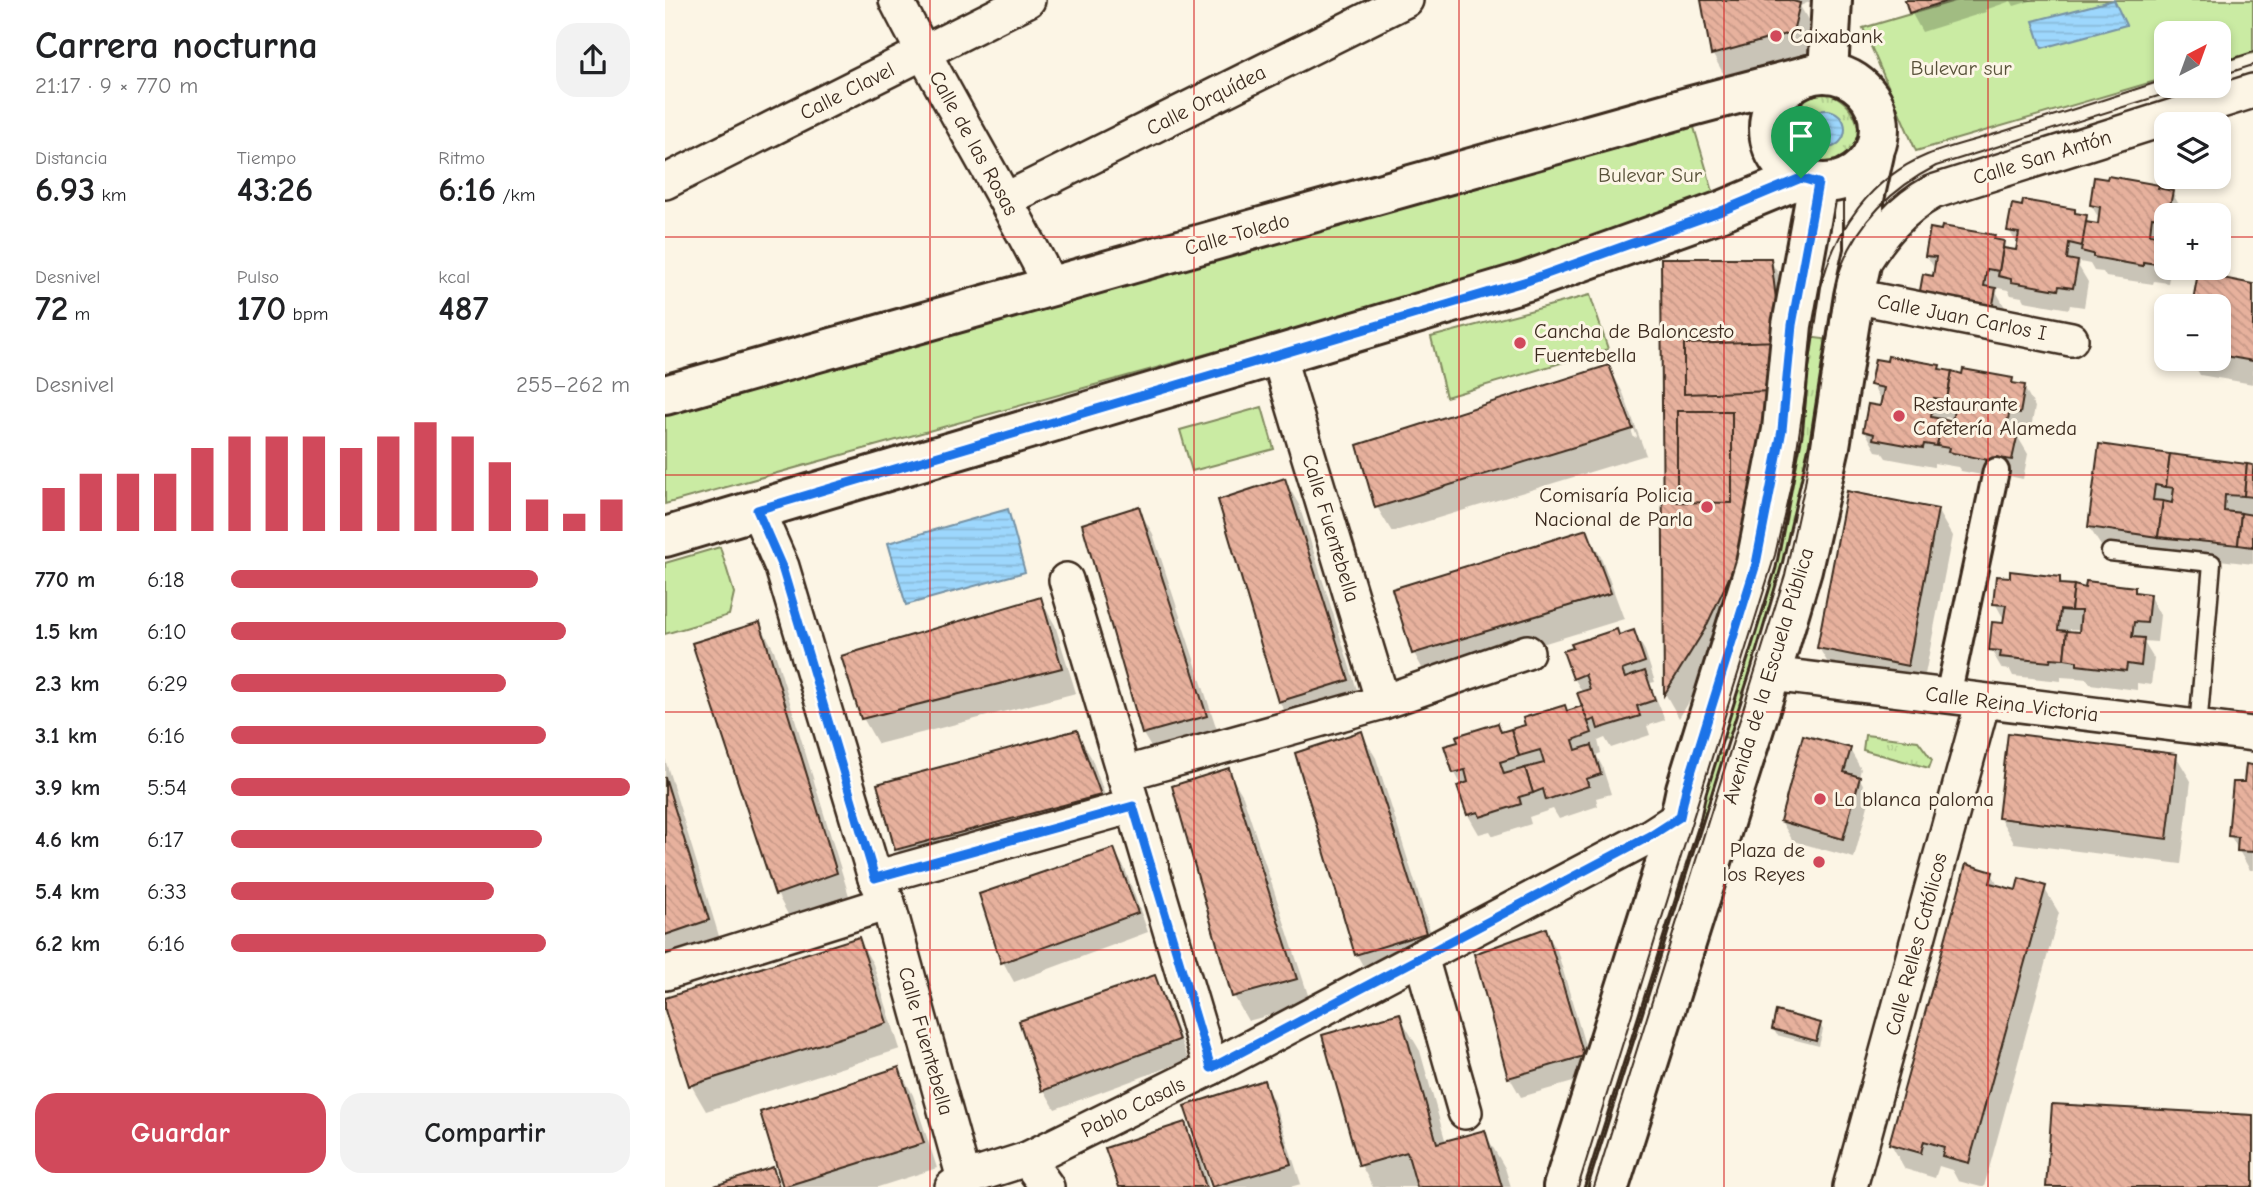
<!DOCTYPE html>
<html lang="es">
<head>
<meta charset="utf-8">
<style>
  :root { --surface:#fff; --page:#f2f2f2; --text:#202124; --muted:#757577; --accent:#d1495b }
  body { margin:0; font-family:"Comic Neue",sans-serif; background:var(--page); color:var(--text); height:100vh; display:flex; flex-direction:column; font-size:26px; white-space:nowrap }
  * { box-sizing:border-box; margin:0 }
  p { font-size:23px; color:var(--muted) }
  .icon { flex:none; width:38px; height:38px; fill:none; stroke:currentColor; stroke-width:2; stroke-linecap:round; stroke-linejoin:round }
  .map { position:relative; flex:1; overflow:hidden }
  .panel { display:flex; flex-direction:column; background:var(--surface); width:665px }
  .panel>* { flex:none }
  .needle { width:46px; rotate:41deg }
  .buttons { position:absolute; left:1489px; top:21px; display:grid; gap:14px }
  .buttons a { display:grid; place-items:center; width:77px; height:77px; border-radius:14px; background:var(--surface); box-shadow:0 4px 10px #0003; font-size:35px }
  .pin { position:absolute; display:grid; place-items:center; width:60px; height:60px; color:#fff; margin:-72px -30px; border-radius:50% 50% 50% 0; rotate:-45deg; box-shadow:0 0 7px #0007 }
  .pin .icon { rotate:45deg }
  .round { display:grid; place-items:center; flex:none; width:74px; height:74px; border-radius:21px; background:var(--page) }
  .head { display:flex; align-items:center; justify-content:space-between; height:119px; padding:0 35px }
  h1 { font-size:38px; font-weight:600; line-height:52px }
  .figures { display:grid; grid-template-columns:repeat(3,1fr); gap:10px; height:119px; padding:7px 35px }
  .figures div { display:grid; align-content:center }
  .figures b { font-size:35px; font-weight:600 }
  .figures small { font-size:19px; font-weight:400 }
  .figures p { font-size:19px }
  .chart { height:196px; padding:14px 35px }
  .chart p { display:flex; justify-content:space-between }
  .chart svg { width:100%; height:126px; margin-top:7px; stroke:var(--accent); stroke-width:6 }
  .button { display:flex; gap:14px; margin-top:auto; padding:14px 35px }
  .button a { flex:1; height:80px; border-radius:21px; background:var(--accent); color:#fff; font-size:28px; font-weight:600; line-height:80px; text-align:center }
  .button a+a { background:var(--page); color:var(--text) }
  ul { padding:0 35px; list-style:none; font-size:23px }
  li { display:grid; grid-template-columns:112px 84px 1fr; align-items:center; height:52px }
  li i { height:18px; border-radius:9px; background:var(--accent) }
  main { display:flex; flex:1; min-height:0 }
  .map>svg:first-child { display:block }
</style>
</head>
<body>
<main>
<section class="panel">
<div class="head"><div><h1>Carrera nocturna</h1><p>21:17 · 9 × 770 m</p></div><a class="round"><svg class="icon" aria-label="share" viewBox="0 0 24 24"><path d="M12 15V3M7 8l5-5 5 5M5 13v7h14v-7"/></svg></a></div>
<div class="figures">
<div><p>Distancia</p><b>6.93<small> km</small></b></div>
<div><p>Tiempo</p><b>43:26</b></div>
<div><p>Ritmo</p><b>6:16<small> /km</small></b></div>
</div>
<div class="figures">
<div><p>Desnivel</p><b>72<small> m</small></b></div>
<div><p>Pulso</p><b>170<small> bpm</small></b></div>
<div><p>kcal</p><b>487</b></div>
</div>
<div class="chart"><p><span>Desnivel</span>255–262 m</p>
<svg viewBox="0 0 160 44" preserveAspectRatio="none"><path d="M5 44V29M15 44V24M25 44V24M35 44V24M45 44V15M55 44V11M65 44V11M75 44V11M85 44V15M95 44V11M105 44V6M115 44V11M125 44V20M135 44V33M145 44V38M155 44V33"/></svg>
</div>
<ul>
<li><b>770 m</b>6:18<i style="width:77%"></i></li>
<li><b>1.5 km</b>6:10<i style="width:84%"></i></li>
<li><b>2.3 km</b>6:29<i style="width:69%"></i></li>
<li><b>3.1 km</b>6:16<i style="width:79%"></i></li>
<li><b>3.9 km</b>5:54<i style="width:100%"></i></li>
<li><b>4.6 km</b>6:17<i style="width:78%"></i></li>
<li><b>5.4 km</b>6:33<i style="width:66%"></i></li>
<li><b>6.2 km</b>6:16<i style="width:79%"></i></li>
</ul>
<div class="button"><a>Guardar</a><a>Compartir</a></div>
</section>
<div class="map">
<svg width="1588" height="1187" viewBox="0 0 1588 1187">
  <defs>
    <pattern id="grass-tufts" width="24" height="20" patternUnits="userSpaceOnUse" patternTransform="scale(1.75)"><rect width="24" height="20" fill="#caeba3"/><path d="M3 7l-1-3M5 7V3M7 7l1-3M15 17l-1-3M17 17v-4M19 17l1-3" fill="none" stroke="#aeca8c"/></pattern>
    <pattern id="water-rules" width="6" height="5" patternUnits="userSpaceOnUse" patternTransform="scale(1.75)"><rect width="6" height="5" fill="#9dd7fd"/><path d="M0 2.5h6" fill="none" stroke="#88b9d8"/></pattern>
    <pattern id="building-back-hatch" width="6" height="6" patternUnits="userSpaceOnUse" patternTransform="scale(1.75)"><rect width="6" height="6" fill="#e7b19d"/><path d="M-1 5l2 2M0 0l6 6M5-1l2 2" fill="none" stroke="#c79887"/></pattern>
  </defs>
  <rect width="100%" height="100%" fill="#fcf5e5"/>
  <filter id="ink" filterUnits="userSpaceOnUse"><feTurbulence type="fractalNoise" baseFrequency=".0143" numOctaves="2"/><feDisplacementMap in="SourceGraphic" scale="14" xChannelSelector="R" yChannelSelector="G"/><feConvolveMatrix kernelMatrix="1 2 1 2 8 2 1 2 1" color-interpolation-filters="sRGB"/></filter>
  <g filter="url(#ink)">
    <g fill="url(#grass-tufts)" stroke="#828a60" stroke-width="2">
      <path d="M1158,92C1183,96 1203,126 1188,150C1155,202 1091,106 1158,92Z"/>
      <path d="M1142,337L1167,340L1151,458L1075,742L1050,734Z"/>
      <path d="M1200,735L1253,741L1267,760L1264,768L1198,750Z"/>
      <path d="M1045,751L1069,758L934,1187H908Z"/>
    </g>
    <g fill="#caeba3" stroke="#828a60" stroke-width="2">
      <path d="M1293,0H1588V53L1554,63V33H1502L1501,78L1251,151L1198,28Z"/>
      <path d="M1023,107L1054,212L0,504V416Z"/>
      <path d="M925,295L943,349L781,397L766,337Z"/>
      <path d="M597,407L609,449L527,471L515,430Z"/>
      <path d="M55,547L69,593L64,615L0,634V563Z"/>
    </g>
    <g fill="url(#water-rules)" stroke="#7692a4" stroke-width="2">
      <path d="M1449,0L1461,25L1377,48L1368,21Z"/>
      <circle cx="1161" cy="129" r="19"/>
      <path d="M343,509L360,572L241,605L223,543Z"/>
    </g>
    <g fill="#0003" fill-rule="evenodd">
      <path d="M1038,0H1149L1135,6L1149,30L1142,57L1062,80L1048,55Z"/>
      <path d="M1242,0H1369L1349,6L1346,1L1320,10L1321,12L1257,32L1246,12Z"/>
      <path d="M1493,186L1495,190L1507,192L1518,212L1517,215H1502V237L1498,236L1497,240L1502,247V268H1506L1503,283L1489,281L1488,284L1441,277L1438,272L1429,271L1425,264L1415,262L1414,267L1423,282L1419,307L1405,305L1404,309L1359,301L1357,297L1346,295L1343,290L1333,288L1332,293L1341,309L1337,334L1270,278L1271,271L1262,256L1329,236L1332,242L1338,243L1342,251L1353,252L1354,247L1344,230L1409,210L1412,216L1421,217L1425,225L1434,226L1435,220L1426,205Z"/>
      <path d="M998,260H1105L1120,285L1130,368L1054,655L1014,718L1001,695Z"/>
      <path d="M1535,275L1588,285V384L1535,375L1526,359H1554V306H1529Z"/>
      <path d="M1274,366L1277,371L1299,376L1347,380L1350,385L1359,387L1370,407L1365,433L1355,432L1354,439L1363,454L1358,479L1344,476L1343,480L1296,471L1293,467L1269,463V467L1221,458L1217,452L1211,451L1200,431L1218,404L1207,385ZM1280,417L1289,418V424L1279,422Z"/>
      <path d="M944,367L958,393L981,455L727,532L712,507ZM952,392H956L972,437L969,438Z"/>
      <path d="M1435,446L1588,465V564L1436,546L1424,527Z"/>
      <path d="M620,480L634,505L697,706L629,727L614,701Z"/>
      <path d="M473,508L488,534L556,742L493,759L478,734Z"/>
      <path d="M1272,510L1287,536L1257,690L1169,673L1154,648Z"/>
      <path d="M921,532L936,557L959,619L763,679L749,653Z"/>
      <path d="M1394,578L1399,586L1422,590L1469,589L1472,594L1484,595L1495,615L1492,642L1478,641L1489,659L1486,685L1472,683V690L1425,684L1422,679L1411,678L1396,677V681L1348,676L1345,670L1337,669L1326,650L1340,621L1330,603ZM1405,629H1416L1415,634L1405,633Z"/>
      <path d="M375,599L390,625L411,693L213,744L198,718Z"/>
      <path d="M95,624L109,650L185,899L126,920L112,894Z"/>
      <path d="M952,631L955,636L969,632L980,651L990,682L985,683L1000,720L982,726L985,735L946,748L940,738L933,741L936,753L931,755L937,766L946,794L931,798L933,806L894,819L888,809L864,817L866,824L828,836L825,831L814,834L803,815L797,786L790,773L781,747L833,725L837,734L920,707L918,693L909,678Z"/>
      <path d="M411,732L426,757L449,820L246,875L232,849Z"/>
      <path d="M696,733L711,758L774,959L706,980L692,955L632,755Z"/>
      <path d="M1185,750L1196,769L1194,777L1205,798L1189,858L1128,841L1116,821Z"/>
      <path d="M1511,756L1526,781L1516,864L1349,843L1335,818Z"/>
      <path d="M0,759L57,946L0,966Z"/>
      <path d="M1588,767V870H1585L1565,835Z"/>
      <path d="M563,771L578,796L646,1004L583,1021L569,996Z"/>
      <path d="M449,850L460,869L483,932L349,982L338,962L316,895Z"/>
      <path d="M1327,874L1335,888L1352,892L1379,888L1394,913L1319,1187H1316L1293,1181L1287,1170L1274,1166L1270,1178L1240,1169L1226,1144Z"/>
      <path d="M880,931L892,950L929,1076L856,1097L845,1078L811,955Z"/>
      <path d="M193,939L208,964L235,1049L41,1111L26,1085L0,1000Z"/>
      <path d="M489,977L500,997L523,1060L390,1109L379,1090Z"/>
      <path d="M734,1015L755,1051L781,1143L819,1132L840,1168L846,1187H708L696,1165Z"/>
      <path d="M1155,1024L1158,1030L1154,1046L1112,1035L1108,1029Z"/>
      <path d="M234,1069L248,1095L272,1168L213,1187H120L97,1113Z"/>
      <path d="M598,1082L609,1102L636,1184L625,1187H549L521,1107Z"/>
      <path d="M519,1124L533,1148L544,1187H455Z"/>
    </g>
    <g fill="url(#building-back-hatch)" stroke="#3b2a1e" stroke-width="2">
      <path d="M1036,0H1124L1135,3L1128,32L1046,55Z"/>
      <path d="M1240,0H1286L1244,13Z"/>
      <path d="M1443,176L1494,185L1493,188L1508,191L1502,220L1487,217L1485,234L1497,236L1492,264L1478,262V266L1428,257V254L1416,251L1420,222L1433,224L1435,207L1425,205L1429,177L1442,179Z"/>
      <path d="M1358,200L1410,209V213L1422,215L1417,246L1404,243L1402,259L1413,261L1408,288L1394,286L1393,290L1346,282V279L1333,276L1338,248L1351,250L1354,233L1342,231L1347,204L1357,206Z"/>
      <path d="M1277,226L1330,235L1329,239L1339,241L1334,271L1322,269L1319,286L1331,288L1326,315L1253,302L1258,274L1268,276L1271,257L1260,256L1265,228L1276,230Z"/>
      <path d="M996,258H1106L1116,341L1072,561L1040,629L999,695Z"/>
      <path d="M1533,273L1588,284V361L1554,355V306H1527Z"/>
      <path d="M1116,341L1109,391L1019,394V344Z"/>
      <path d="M1223,356L1275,365L1274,369L1287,371L1282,400L1269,398L1266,417L1277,419L1272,446L1259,444L1258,448L1208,439L1209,434L1198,431L1203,404L1215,406L1219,388L1205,385L1210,359L1222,361Z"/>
      <path d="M944,365L968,429L710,508L692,445Z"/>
      <path d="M1298,369L1348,378L1347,383L1360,385L1355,414L1344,413L1342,429L1353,433L1347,460L1333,458V462L1283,452L1284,448L1272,446L1277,419L1287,422L1290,402L1282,400L1287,371L1297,374Z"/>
      <path d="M1012,411H1067V503L1012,502Z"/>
      <path d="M1434,444L1505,454L1501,487L1490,485L1488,500L1498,501L1493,537L1423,527Z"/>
      <path d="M1505,454L1582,464L1579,496L1560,495L1559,511L1576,513L1573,545L1493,537L1498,501L1507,503L1509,488L1501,487Z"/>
      <path d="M1582,464L1588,465V497L1579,496Z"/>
      <path d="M620,478L684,680L613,702L553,500Z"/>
      <path d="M1182,491L1273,509L1243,666L1152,648Z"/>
      <path d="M474,506L542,716L477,734L417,524Z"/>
      <path d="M1576,513L1588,515V547L1573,545Z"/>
      <path d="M922,529L946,593L747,654L727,589Z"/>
      <path d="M1345,571L1395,577V584L1409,585L1406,611L1395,610L1393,630L1402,631L1399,659L1386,658L1385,662L1335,657L1336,651L1324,650L1327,622L1338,623L1341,605L1328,604L1331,576L1345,577Z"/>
      <path d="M1421,581L1470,587V592L1485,594L1482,623L1469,622L1467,637L1479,638L1476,666L1462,664L1461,671L1412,665V661L1399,659L1402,631L1414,632L1416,611H1406L1409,585L1420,588Z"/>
      <path d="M376,597L397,668L196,719L176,656Z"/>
      <path d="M95,622L172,873L110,895L27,643Z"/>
      <path d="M952,629L954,635L969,630L980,662L957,670L960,678L980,671L990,700L972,706L975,716L933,729L930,719L923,722L912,693L925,689L920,674L908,679L898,651L908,648L906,644Z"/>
      <path d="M900,705L902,711L917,706L927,733L908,740L911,750L927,745L936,774L921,779L924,786L881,800L878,789L868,793L860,768L879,763L875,750L854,756L846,729L860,725L858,718Z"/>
      <path d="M833,723L836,732L846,729L854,756L835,762L839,774L860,768L868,793L854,797L856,804L815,817L813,812L802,815L792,786L803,782L800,770L788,773L779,746L793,742L791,736Z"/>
      <path d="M412,730L436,795L230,850L212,784Z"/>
      <path d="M697,731L761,933L690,955L630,753Z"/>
      <path d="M1343,733L1512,754L1502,839L1333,818Z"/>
      <path d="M1138,735L1186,748L1179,772L1195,777L1178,839L1115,821Z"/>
      <path d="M1581,764L1588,765V852L1572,851L1573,837L1563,836L1568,782H1579Z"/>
      <path d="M564,768L632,979L567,997L507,786Z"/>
      <path d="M0,777L44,920L0,935Z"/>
      <path d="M449,848L473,913L336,963L314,894Z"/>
      <path d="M1301,864L1328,872L1325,883L1351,890L1354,878L1381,886L1304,1163L1277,1156L1279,1147L1259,1141L1256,1153L1224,1144Z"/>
      <path d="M881,928L919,1056L843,1078L809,954Z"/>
      <path d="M194,937L222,1023L24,1086L0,1010V998Z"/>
      <path d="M490,975L514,1040L377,1091L354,1021Z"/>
      <path d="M1111,1011L1156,1023L1151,1041L1107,1029Z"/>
      <path d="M735,1013L772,1143L820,1130L837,1187H752L742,1152L694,1166L657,1035Z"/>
      <path d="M234,1067L259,1143L118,1187L95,1112Z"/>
      <path d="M599,1080L626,1164L547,1187L519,1106Z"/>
      <path d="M1387,1104L1588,1115V1187H1381Z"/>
      <path d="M520,1122L541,1187H454L440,1148Z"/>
      <path d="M108,1167L114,1187H46Z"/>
    </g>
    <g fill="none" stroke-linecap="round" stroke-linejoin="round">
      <defs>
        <path id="service" d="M1445,552L1547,563L1533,728"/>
        <path id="pedestrian" d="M1283,696L1331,471"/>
        <g id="minor">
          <path d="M231,0C280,97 337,189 386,286"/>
          <path d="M0,182L363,0"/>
          <path d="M342,199L741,0"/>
          <path d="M1196,267C1215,236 1235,210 1268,192L1588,91"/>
          <path d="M1189,296L1406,339"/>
          <path d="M613,355L718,702"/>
          <path d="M92,510L117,567L210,878L223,903L299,1179"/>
          <path d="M401,580L546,1068"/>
          <path d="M1106,674L1588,734"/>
          <path d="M458,774L718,702L862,652"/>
          <path d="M210,878L468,806"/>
          <path d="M756,957L800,1112"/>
          <path d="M0,973L223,903"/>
          <path d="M362,1159L382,1187"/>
          <path d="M287,1187L299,1179L362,1159L546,1068L987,835L1015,817"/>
          <path d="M1185,1187L1318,701"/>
        </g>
        <g id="tertiary">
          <circle cx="1159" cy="128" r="55"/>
          <path d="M1163,73L1167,0"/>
          <path d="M0,395L1023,107L1144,75"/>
          <path d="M0,537L862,281L1054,212L1136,178"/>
          <path d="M898,1187L1015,817L1021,789L1091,563L1117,430L1127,325L1153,183"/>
          <path d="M944,1187L1106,674L1137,569L1165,446L1189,296L1199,251V199L1209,154"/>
        </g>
      </defs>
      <use href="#service" stroke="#3b2a1e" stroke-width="21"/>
      <use href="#pedestrian" stroke="#3b2a1e" stroke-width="30"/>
      <use href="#minor" stroke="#3b2a1e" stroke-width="38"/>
      <use href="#tertiary" stroke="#3b2a1e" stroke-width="44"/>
      <use href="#service" stroke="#fcf5e5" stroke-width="16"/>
      <use href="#pedestrian" stroke="#fcf5e5" stroke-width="24"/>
      <use href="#minor" stroke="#fcf5e5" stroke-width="33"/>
      <use href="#tertiary" stroke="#fcf5e5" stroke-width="38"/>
      <g stroke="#3b2a1e" stroke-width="2">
        <path d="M1554,63L1588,52"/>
        <path d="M1554,76L1588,65"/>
        <path d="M913,1187L1110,555L1128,476L1156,287C1170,229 1206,178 1262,155C1290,144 1320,138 1349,128C1400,112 1451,96 1502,79"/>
        <path d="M929,1187L1120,575L1140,484L1171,282C1187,229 1222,191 1271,166L1525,86"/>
      </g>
    </g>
  </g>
  <g fill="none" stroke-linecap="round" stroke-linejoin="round" filter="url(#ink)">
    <defs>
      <path id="route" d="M1136,178L1153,183L1127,325L1117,430L1091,564L1021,789L1015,817L987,835L546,1068L468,806L210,878L117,567L92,510L862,281L1054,212Z"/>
    </defs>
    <use href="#route" stroke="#fff" stroke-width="14"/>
    <use href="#route" stroke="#1a73e8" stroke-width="9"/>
  </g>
  <path fill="none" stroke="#d62828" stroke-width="2" stroke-opacity="0.55" d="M265,0V1187M529,0V1187M794,0V1187M1059,0V1187M1323,0V1187M0,237H1502M1554,237H1588M0,475H1588M0,712H1588M0,950H1588"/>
  <g fill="#d1495b" stroke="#fcf5e5" stroke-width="2.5">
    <circle cx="1111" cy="36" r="7"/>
    <circle cx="855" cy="343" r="7"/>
    <circle cx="1234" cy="416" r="7"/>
    <circle cx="1042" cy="507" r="7"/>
    <circle cx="1155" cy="799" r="7"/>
    <circle cx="1154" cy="862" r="7"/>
  </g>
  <g text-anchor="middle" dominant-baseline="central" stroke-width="6" stroke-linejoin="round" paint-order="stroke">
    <g font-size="21" fill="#3b2a1e" stroke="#fcf5e5" text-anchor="start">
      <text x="1125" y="36">Caixabank</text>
      <text x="869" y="331">Cancha de Baloncesto<tspan x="869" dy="24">Fuentebella</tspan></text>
      <text x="1248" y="404">Restaurante<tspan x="1248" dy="24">Cafetería Alameda</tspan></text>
      <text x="1028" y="495" text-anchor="end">Comisaría Policia<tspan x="1028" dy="24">Nacional de Parla</tspan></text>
      <text x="1169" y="799">La blanca paloma</text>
      <text x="1140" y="850" text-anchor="end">Plaza de<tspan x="1140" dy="24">los Reyes</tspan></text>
    </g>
    <g font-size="21" fill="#585139" stroke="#fcf5e5">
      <text x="1296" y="68">Bulevar sur</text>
      <text x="985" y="175">Bulevar Sur</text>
    </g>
    <g font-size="21" fill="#3b2a1e" stroke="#fcf5e5">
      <text transform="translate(182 91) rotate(-27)">Calle Clavel</text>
      <text transform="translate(541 100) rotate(-27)">Calle Orquídea</text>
      <text transform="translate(309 143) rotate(61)">Calle de las Rosas</text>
      <text transform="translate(1377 157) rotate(-17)">Calle San Antón</text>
      <text transform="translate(572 234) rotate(-16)">Calle Toledo</text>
      <text transform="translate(1297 317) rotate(11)">Calle Juan Carlos I</text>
      <text transform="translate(666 528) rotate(73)">Calle Fuentebella</text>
      <text transform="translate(1103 676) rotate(-73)">Avenida de la Escuela Pública</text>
      <text transform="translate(1347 704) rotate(7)">Calle Reina Victoria</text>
      <text transform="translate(1251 944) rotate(-75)">Calle Relles Católicos</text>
      <text transform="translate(261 1041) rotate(74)">Calle Fuentebella</text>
      <text transform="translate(468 1107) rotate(-26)">Pablo Casals</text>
    </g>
  </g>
</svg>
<div class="buttons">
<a><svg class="needle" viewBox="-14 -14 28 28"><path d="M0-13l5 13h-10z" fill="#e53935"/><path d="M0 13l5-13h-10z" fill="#757577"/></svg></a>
<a><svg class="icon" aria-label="layers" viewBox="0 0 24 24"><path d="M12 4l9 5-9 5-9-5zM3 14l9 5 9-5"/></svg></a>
<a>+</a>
<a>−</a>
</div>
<div class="pin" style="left:1136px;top:178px;background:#1e9e55"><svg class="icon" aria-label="arrive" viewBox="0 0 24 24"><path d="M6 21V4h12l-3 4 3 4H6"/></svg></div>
</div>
</main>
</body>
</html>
